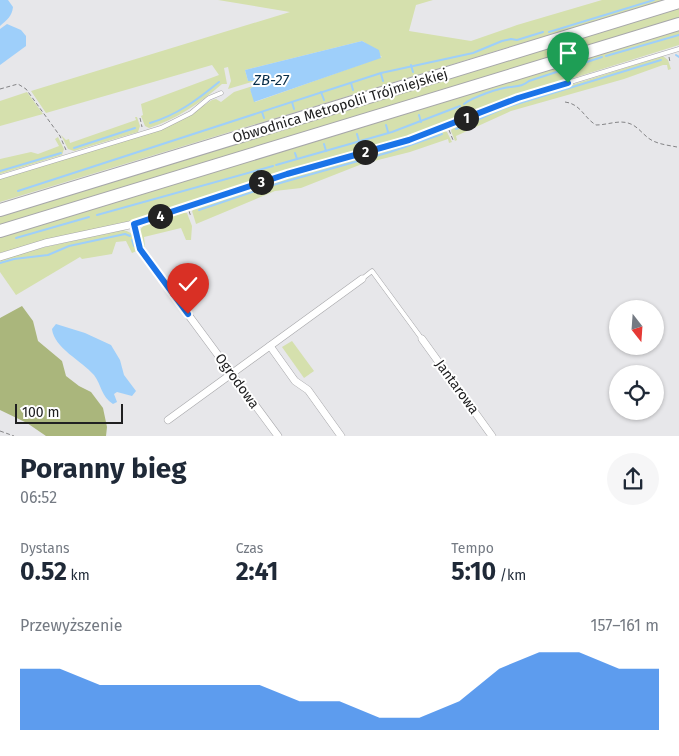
<!DOCTYPE html>
<html lang="pl">
<head>
<meta charset="utf-8">
<style>
  :root { --surface:#fff; --page:#f6f6f7; --text:#1f2937; --muted:#747a83; --accent:#1a73e8 }
  body { margin:0; font-family:"Fira Sans",sans-serif; background:var(--page); color:var(--text); height:100vh; display:flex; flex-direction:column; font-size:19px; white-space:nowrap }
  * { box-sizing:border-box; margin:0 }
  p { font-size:16px; color:var(--muted) }
  .icon { flex:none; width:28px; height:28px; fill:none; stroke:currentColor; stroke-width:2; stroke-linecap:round; stroke-linejoin:round }
  .map { position:relative; height:436px; overflow:hidden }
  .side { display:flex; flex-direction:column; background:var(--surface); flex:1 }
  .side>* { flex:none }
  .needle { width:32px; rotate:163deg }
  .fabs { position:absolute; left:609px; top:300px; display:grid; gap:10px }
  .fabs a { display:grid; place-items:center; width:55px; height:55px; border-radius:50%; background:var(--surface); box-shadow:0 1px 4px #0004; font-size:25px }
  .scale { position:absolute; left:15px; bottom:12px; width:108px; box-sizing:border-box; padding-left:5px; border:2px solid #202021; border-top:0; font-size:14px; line-height:18px; white-space:nowrap; color:#202021; -webkit-text-stroke:4px #fff; paint-order:stroke }
  .pin { position:absolute; display:grid; place-items:center; width:42px; height:42px; color:#fff; margin:-51px -21px; border-radius:50% 50% 50% 0; rotate:-45deg; box-shadow:0 0 5px #0007 }
  .pin .icon { rotate:45deg }
  .km { position:absolute; width:25px; height:25px; margin:-12px; border-radius:50%; background:#222; color:#fff; font-size:14px; line-height:25px; text-align:center }
  .round { display:grid; place-items:center; flex:none; width:52px; height:52px; border-radius:26px; background:var(--page) }
  .headline { display:flex; align-items:center; justify-content:space-between; height:85px; padding:0 20px }
  h1 { font-size:28px; font-weight:700; line-height:38px }
  .metrics { display:grid; grid-template-columns:repeat(3,1fr); gap:8px; height:85px; padding:5px 20px }
  .metrics div { display:grid; align-content:center }
  .metrics b { font-size:25px; font-weight:700 }
  .metrics small { font-size:14px; font-weight:400 }
  .metrics p { font-size:14px }
  .chart { height:140px; padding:10px 20px }
  .chart p { display:flex; justify-content:space-between }
  .chart svg { width:100%; height:90px; margin-top:5px; fill:var(--accent); opacity:.7 }
  .map>svg:first-child { display:block }
</style>
</head>
<body>
<div class="map">
<svg width="679" height="436" viewBox="0 0 679 436">
  <rect width="100%" height="100%" fill="#e7e7ea"/>
  <g fill="#d5e0ad">
    <path d="M218,0H433L416,5L409,31L471,41L517,25L602,0H664L0,202V179L154,132L182,120L212,100L216,99L221,102L234,92L256,85L250,89L255,102L382,57L364,42L362,41L245,70L248,81H255L228,89L231,81L228,67L224,68L227,84H222C200,103 177,119 149,128L145,126L141,116L143,115L141,104L219,75L212,65L46,113L31,91L290,12Z"/>
    <path d="M679,6V19L0,226V214Z"/>
    <path d="M679,30V45L519,95L404,138L292,169L140,220L39,242L0,253V237Z"/>
    <path d="M663,56L668,60L671,69L668,70L667,65H663L624,79L511,111L456,136L457,140L455,141L451,131L453,126L524,100Z"/>
    <path d="M27,92L43,114L0,126V101Z"/>
    <path d="M135,117H137L140,126L138,132L74,151L68,149L61,135L66,140L69,139L70,143L136,120Z"/>
    <path d="M442,130L447,132L452,142L449,143L448,139L410,152L362,164L301,188L275,191L196,224L192,211L196,207L300,173L401,145Z"/>
    <path d="M58,137L64,149L62,155L0,174V159L31,152L38,154L59,146L55,139Z"/>
    <path d="M182,212L187,213L192,226L191,240H186L181,228L144,237L145,247L142,248L139,231L145,224Z"/>
    <path d="M123,230C134,232 136,240 139,250L132,253L126,241L116,242L112,254L82,259L80,257L16,295L0,272V260L45,247Z"/>
    <path d="M292,341L314,371L304,378L282,347Z"/>
  </g>
  <path fill="#aab67c" d="M22,306L33,321L38,341L62,361L66,376L79,386L91,392L103,408L107,427L106,436H46L27,423L0,410V318Z"/>
  <g fill="#9ecffa">
    <path d="M0,0H8L13,7C12,16 7,20 0,26Z"/>
    <path d="M7,24L21,30L26,36V46L0,65V29Z"/>
    <path d="M362,41L379,50L381,58L254,102L250,89L256,84L255,81H248L245,70Z"/>
    <path d="M56,324L85,333L111,345L120,360L124,375L136,391L132,396L117,392L114,394L117,402L113,404C101,396 102,386 94,375C82,361 54,348 52,329Z"/>
  </g>
  <g fill="none" stroke-linecap="round" stroke-linejoin="round">
    <g stroke="#9ecffa" stroke-width="2">
      <path d="M549,32L654,0"/>
      <path d="M676,55L679,57"/>
      <path d="M606,56L679,35"/>
      <path d="M411,65L413,72"/>
      <path d="M381,74L383,81"/>
      <path d="M351,83L353,90"/>
      <path d="M321,92L324,100"/>
      <path d="M292,102L294,109"/>
      <path d="M464,104C473,97 499,88 510,87C518,86 523,86 529,81L602,57"/>
      <path d="M262,112L264,118"/>
      <path d="M419,115L421,122"/>
      <path d="M150,123C177,115 197,100 219,82"/>
      <path d="M386,125L388,132"/>
      <path d="M456,129L504,108L661,60"/>
      <path d="M357,134L359,141"/>
      <path d="M324,144L326,151"/>
      <path d="M74,148L135,128"/>
      <path d="M295,153L297,159"/>
      <path d="M276,165L392,132L460,106"/>
      <path d="M0,171L61,153"/>
      <path d="M18,191L381,73L473,53L502,41L511,39L517,40L543,32"/>
      <path d="M199,210L273,185L390,152L442,134"/>
      <path d="M97,215L273,166"/>
      <path d="M16,238L89,217"/>
      <path d="M132,240L134,246"/>
      <path d="M0,263L14,259L48,255L69,246L125,234L130,236"/>
    </g>
    <defs>
      <g id="service">
        <path d="M0,177L161,128L191,113L209,98L221,93"/>
        <path d="M134,224L287,174L409,140L518,98L679,49"/>
        <path d="M362,279L372,271L422,339"/>
      </g>
      <g id="minor">
        <path d="M0,257L45,243L134,224L139,245L144,255L278,436"/>
        <path d="M422,339L492,436"/>
        <path d="M270,346L295,381L308,390L341,436"/>
        <path d="M168,420L362,279"/>
      </g>
      <g id="motorway">
        <path d="M0,210L679,2"/>
        <path d="M0,231L679,24"/>
      </g>
    </defs>
    <use href="#service" stroke="#a7a7aa" stroke-width="5"/>
    <use href="#minor" stroke="#a7a7aa" stroke-width="8"/>
    <use href="#motorway" stroke="#a7a7aa" stroke-width="14"/>
    <g stroke="#848486" stroke-width="1" stroke-dasharray="4 2.5" stroke-linecap="butt">
      <path d="M669,57L670,62"/>
      <path d="M0,89L18,84L26,89L60,136L66,150"/>
      <path d="M565,102C581,104 584,118 596,125C607,125 618,120 628,123C636,125 641,132 647,137C655,144 667,145 677,147"/>
      <path d="M140,118L142,127"/>
      <path d="M449,130L453,140"/>
      <path d="M189,211L191,217"/>
      <path d="M0,431L14,436"/>
    </g>
    <use href="#service" stroke="#fff" stroke-width="4"/>
    <use href="#minor" stroke="#fff" stroke-width="7"/>
    <use href="#motorway" stroke="#fff" stroke-width="12"/>
  </g>
  <g fill="none" stroke-linecap="round" stroke-linejoin="round">
    <defs>
      <path id="route" d="M188,314L140,249L134,224L287,174L409,140L518,98L568,83"/>
    </defs>
    <use href="#route" stroke="#fff" stroke-width="10"/>
    <use href="#route" stroke="#1a73e8" stroke-width="6"/>
  </g>
  <g text-anchor="middle" dominant-baseline="central" stroke-width="4" stroke-linejoin="round" paint-order="stroke">
    <g font-size="14" fill="#202021" stroke="#fff">
      <text transform="translate(340 106) rotate(-17)">Obwodnica Metropolii Trójmiejskiej</text>
      <text transform="translate(237 381) rotate(54)">Ogrodowa</text>
      <text transform="translate(457 387) rotate(54)">Jantarowa</text>
    </g>
    <g font-size="15" font-style="italic" fill="#082e4a" stroke="#fff">
      <text x="271" y="80">ZB-27</text>
    </g>
  </g>
</svg>
<div class="fabs">
<a><svg class="needle" viewBox="-14 -14 28 28"><path d="M0-13l5 13h-10z" fill="#e53935"/><path d="M0 13l5-13h-10z" fill="#747a83"/></svg></a>
<a><svg class="icon" aria-label="locate" viewBox="0 0 24 24"><circle cx="12" cy="12" r="6"/><path d="M12 2v4M12 18v4M2 12h4M18 12h4"/></svg></a>
</div>
<div class="scale">100 m</div>
<div class="pin" style="left:568px;top:83px;background:#1e9e55"><svg class="icon" aria-label="arrive" viewBox="0 0 24 24"><path d="M6 21V4h12l-3 4 3 4H6"/></svg></div>
<div class="pin" style="left:188px;top:314px;background:#d93025"><svg class="icon" aria-label="check" viewBox="0 0 24 24"><path d="M5 12l5 5 9-10"/></svg></div>
<b class="km" style="left:466px;top:118px">1</b>
<b class="km" style="left:365px;top:152px">2</b>
<b class="km" style="left:261px;top:182px">3</b>
<b class="km" style="left:160px;top:216px">4</b>
</div>
<section class="side">
<div class="headline"><div><h1>Poranny bieg</h1><p>06:52</p></div><a class="round"><svg class="icon" aria-label="share" viewBox="0 0 24 24"><path d="M12 15V3M7 8l5-5 5 5M5 13v7h14v-7"/></svg></a></div>
<div class="metrics">
<div><p>Dystans</p><b>0.52<small> km</small></b></div>
<div><p>Czas</p><b>2:41</b></div>
<div><p>Tempo</p><b>5:10<small> /km</small></b></div>
</div>
<div class="chart"><p><span>Przewyższenie</span>157–161 m</p>
<svg viewBox="0 0 160 44" preserveAspectRatio="none"><path d="M0 44V14L10 14L20 22L30 22L40 22L50 22L60 22L70 30L80 30L90 38L100 38L110 30L120 14L130 6L140 6L150 14L160 14V44z"/></svg>
</div>
</section>
</body>
</html>
